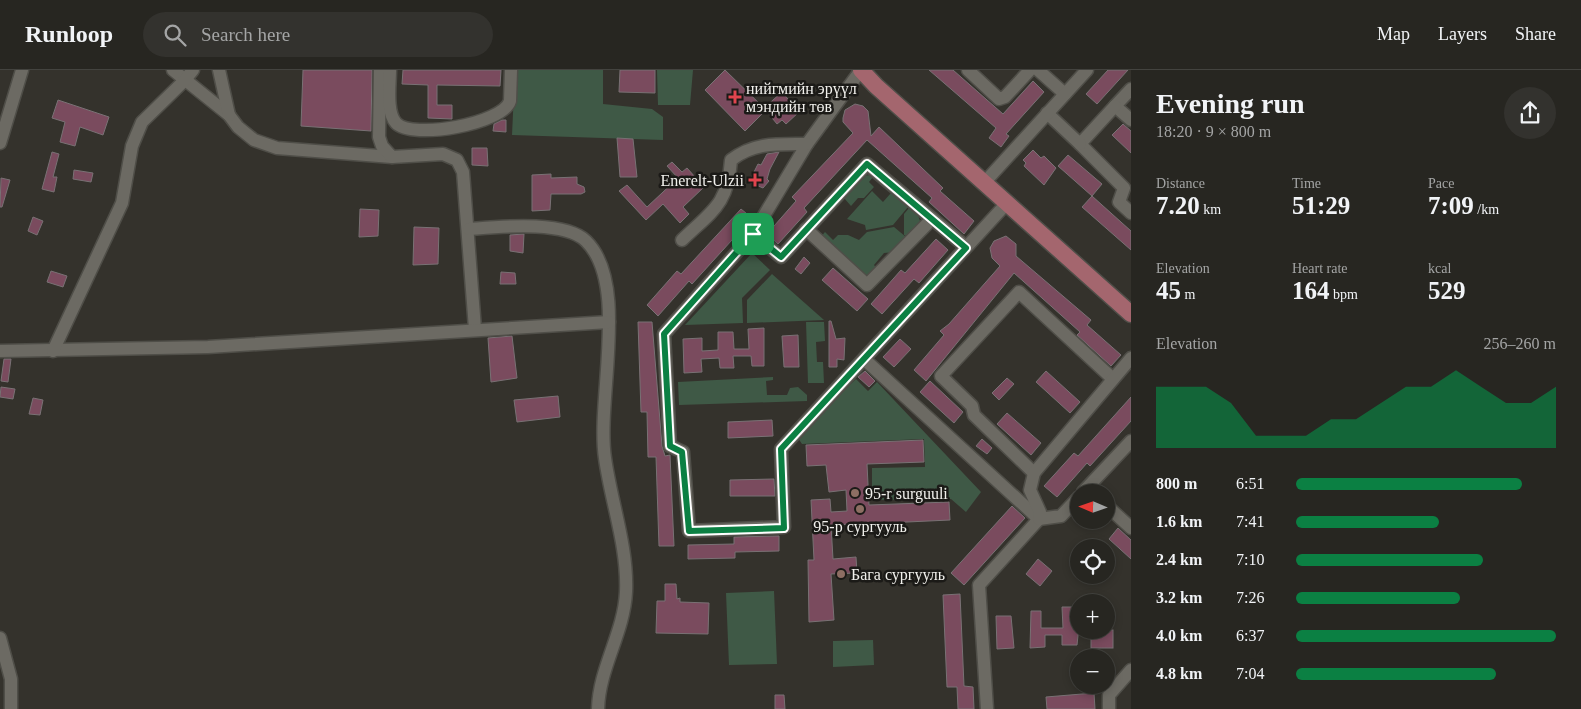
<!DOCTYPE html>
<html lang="en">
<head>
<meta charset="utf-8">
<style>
  :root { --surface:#272621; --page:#33322e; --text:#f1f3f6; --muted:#a4a5a5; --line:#43433f; --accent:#0b8043 }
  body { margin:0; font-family:Georgia,serif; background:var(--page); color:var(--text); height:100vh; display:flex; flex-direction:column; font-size:19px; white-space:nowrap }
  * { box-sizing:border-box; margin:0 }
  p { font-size:16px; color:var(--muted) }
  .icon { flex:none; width:28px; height:28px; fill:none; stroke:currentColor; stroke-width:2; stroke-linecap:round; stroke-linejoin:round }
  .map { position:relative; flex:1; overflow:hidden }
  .details { display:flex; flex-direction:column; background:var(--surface); width:450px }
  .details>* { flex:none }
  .needle { width:32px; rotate:272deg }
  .tools { position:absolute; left:1070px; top:414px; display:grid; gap:10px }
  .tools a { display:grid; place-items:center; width:45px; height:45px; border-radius:50%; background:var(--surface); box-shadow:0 2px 8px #0003,0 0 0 1px var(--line); font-size:25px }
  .pin { position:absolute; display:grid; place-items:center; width:42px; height:42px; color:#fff; margin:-21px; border-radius:10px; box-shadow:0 2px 8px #0006 }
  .round { display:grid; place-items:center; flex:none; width:52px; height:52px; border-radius:26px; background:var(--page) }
  .overview { display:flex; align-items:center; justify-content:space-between; height:85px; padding:0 25px }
  h1 { font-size:28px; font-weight:800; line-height:38px }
  .figures { display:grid; grid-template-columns:repeat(3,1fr); gap:8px; height:85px; padding:5px 25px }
  .figures div { display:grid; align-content:center }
  .figures b { font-size:25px; font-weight:800 }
  .figures small { font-size:14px; font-weight:400 }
  .figures p { font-size:14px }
  .chart { height:140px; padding:10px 25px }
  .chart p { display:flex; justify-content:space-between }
  .chart svg { width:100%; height:90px; margin-top:5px; fill:var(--accent); opacity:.7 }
  ul { padding:0 25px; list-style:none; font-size:16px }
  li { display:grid; grid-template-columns:80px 60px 1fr; align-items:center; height:38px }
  li i { height:12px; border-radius:6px; background:var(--accent) }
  header { display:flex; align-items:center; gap:30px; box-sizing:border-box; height:70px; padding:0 25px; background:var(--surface); border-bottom:1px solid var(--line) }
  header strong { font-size:24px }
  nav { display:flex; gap:28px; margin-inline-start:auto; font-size:18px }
  .search { width:350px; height:45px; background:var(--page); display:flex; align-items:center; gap:12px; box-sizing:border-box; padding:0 18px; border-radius:28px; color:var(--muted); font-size:19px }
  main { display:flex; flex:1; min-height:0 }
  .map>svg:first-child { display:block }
</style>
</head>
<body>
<header>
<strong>Runloop</strong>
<div class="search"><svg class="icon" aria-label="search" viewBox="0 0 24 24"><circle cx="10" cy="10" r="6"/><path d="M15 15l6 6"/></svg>Search here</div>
<nav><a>Map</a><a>Layers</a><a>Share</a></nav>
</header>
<main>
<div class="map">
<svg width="1131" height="639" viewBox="0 0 1131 639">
  <rect width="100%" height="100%" fill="#34322c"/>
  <g fill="#3f5946">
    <path d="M515,0H603V34L652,39L663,47V70L512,65Z"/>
    <path d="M657,0H693L690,35H658Z"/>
    <path d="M870,105L873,107L869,112L874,117L864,128H858L851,136L844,128L863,106Z"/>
    <path d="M872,121L883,132L891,123L908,137L893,155L866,160L865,155L847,149Z"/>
    <path d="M909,138L918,145L920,151L907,166L904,165V144Z"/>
    <path d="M894,157L906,167L895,182L884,183L874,195L878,200L867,207L820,168L825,162L833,170L838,165H848L859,170L867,162Z"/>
    <path d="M752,183L770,200L742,228L743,253L685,255Z"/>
    <path d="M772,204L824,250L747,253V230Z"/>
    <path d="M806,252H824L825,271L816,272L817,292H823L824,313H808Z"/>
    <path d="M773,307V310L766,311L767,325H787L790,318L798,317L807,325V331L679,335L678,312Z"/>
    <path d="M856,309L868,321L877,312L981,422L966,442L951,429L872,430V398L925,397L924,369L802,374L796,365Z"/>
    <path d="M774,521L777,594L729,595L726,523Z"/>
    <path d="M873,570L874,595L833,597V571Z"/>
  </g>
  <g fill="#7a4b5e" stroke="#797174">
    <path d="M303,0H372L371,61L301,56Z"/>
    <path d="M403,0H501L500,16L437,15V35H452V49L428,48V15L402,14Z"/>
    <path d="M620,0H655V23L619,22Z"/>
    <path d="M725,0L766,40L745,61L705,20Z"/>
    <path d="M929,0H953L1003,44L1033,11L1044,22L1006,64L1009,66L1001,77L989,68L996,58Z"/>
    <path d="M1108,0H1128L1097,34L1086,24Z"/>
    <path d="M782,22L799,42L786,54L782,50L777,54L764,38Z"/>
    <path d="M58,30L109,47L103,65L80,57L75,76L60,72L65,52L52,48Z"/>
    <path d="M855,34L863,36L868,41L871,66L879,57L943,118L940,121L974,151L964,164L929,132L932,128L867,70L804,138L807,142L778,174L767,164L796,131L792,127L853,63L843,52V48L845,40Z"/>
    <path d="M502,50H506V62L493,61L494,54Z"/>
    <path d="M1123,54L1131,61V83L1112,65Z"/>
    <path d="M617,68L633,69L637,107H620Z"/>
    <path d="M472,78H487L488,96L472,95Z"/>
    <path d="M1033,80L1041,88L1044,86L1056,98L1044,115L1024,96L1026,93L1023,90Z"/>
    <path d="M52,82L59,84L53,107H57L54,122L42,119Z"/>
    <path d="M779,82L770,99L767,109L769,111L763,118L749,112L758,94L761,95L767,84Z"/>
    <path d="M1068,85L1102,114L1092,126L1058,96Z"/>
    <path d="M672,92L682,102L687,98L704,117L683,137L689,144L680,153L663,134L646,150L619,121L627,115L647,137L678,108L667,96Z"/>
    <path d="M74,100L93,103L91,112L73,109Z"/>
    <path d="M551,104V108L577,107V114L584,117L585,122L581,124H551L550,140L532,141V105Z"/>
    <path d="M1,108L10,110L2,137H0Z"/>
    <path d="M1092,126L1131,161V180L1082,137Z"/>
    <path d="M360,139L379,140L378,166L359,167Z"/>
    <path d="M741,139L752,148L692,214L689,211L658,246L647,235L677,201L681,204Z"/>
    <path d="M33,147L43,151L37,165L28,161Z"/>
    <path d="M414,157L439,158L438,194L413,195Z"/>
    <path d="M524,164L523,183L510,181V165Z"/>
    <path d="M1006,166L1016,174V186L1091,250L1087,255L1121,285L1111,296L1077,265L1080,262L1014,203L926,311L914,300L944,265L940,261L949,254L1000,196L992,188L990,178L994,171Z"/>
    <path d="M936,169L948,180L919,213L914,209L882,244L871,234L901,200L905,203Z"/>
    <path d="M804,187L810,193L801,204L795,199Z"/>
    <path d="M833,198L868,229L857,241L822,210Z"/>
    <path d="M51,201L67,206L63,217L47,212Z"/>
    <path d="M501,202L515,203L516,214H500Z"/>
    <path d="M829,251H831L836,269L845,268L844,290L837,289V297H829Z"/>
    <path d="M638,252H652L662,376L665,386L670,385L674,476H659L656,387H648L647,342H641Z"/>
    <path d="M764,258V296H752L751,286H733L734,298H720L719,288L701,289L702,302L684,303L683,269L702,268V281L718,280V262H733L734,279H749L748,259Z"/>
    <path d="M798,265L799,297H784L782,266Z"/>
    <path d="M512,266L517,308L491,312L488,268Z"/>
    <path d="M900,269L911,279L894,297L883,287Z"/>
    <path d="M4,289H11L8,312L1,311Z"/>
    <path d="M865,301L875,311L869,317L858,307Z"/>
    <path d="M1046,301L1080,332L1070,343L1036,312Z"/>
    <path d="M1007,308L1014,314L999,330L992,323Z"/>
    <path d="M930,311L963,342L954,353L920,322Z"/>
    <path d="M1,317L15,319L13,329L0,327Z"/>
    <path d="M558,326L560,347L517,352L514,330Z"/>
    <path d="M1131,327V351L1090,396L1087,393L1057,427L1044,416L1074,383L1078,386Z"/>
    <path d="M33,328L43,330L40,345L29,344Z"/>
    <path d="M1007,343L1041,373L1031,385L997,354Z"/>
    <path d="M772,350L773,366L728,368V352Z"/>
    <path d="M982,369L992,378L987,384L976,376Z"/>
    <path d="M923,370L924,392L867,394L869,435L949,432L950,450L864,454V459L854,460V454L831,455L833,489L856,487L857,503L831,504L834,550L809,552L808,490H814L811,430L830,429L831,442L847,441L846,420L829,422L826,395L807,396L806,375Z"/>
    <path d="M774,409L775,426H730V410Z"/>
    <path d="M1012,436L1025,448L964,515L951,503Z"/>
    <path d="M1118,458L1131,470V489L1109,469Z"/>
    <path d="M779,466V481L735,482V488L688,489V475L734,474V467Z"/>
    <path d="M1038,489L1052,501L1040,516L1026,504Z"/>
    <path d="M665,514H676L677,529L680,528V532L709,533L708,564L656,563L657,531H665Z"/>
    <path d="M960,524L964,616L973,617L974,639H958L957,617H947L943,525Z"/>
    <path d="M1062,537H1074L1075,556H1079L1077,575H1062V565H1045V577L1030,578L1031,541H1041V558H1063Z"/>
    <path d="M996,546H1011L1014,578L997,579Z"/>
    <rect x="1091" y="560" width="22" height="18"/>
    <path d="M1094,623L1095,639H1047L1046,627Z"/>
    <path d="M775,625H784L785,639H775Z"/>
  </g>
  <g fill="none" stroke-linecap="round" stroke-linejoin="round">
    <defs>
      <g id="minor">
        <path d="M173,0L229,45L238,57L254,70L277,78L392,87"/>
        <path d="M219,0L229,45"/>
        <path d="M380,0L379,67L382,76L392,87L443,84L457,90L463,102L475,259"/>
        <path d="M390,0C390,14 386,42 396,53C412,70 503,54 510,31L511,0"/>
        <path d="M861,0L807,74L753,164L664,264L670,376L683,382L689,461L784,457L781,379L1007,133"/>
        <path d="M968,0L999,29L1005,27L1030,0"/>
        <path d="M1038,0L1065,24"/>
        <path d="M1131,19L1115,36L1131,50"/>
        <path d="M1115,36L1080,74L1124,118L1119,132L1131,143"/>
        <path d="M1047,43L1080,74"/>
        <path d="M0,73L22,0"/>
        <path d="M984,113L1087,0"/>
        <path d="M469,159C498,157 564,150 586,171C630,214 596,330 605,388C611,432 628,477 626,522C624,563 599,598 598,639"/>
        <path d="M806,159L867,215L932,149"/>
        <path d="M753,164L781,187L867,94L966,177"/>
        <path d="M682,170C712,141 728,135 731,90C754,72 778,74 807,74"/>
        <path d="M0,281L208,277L609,252"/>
        <path d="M53,281L122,133L132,76L142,52L184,11L193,0"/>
        <path d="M864,289L1039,449L979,515L987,639"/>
        <path d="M1034,403L974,345L972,336L941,306L1019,222L1113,309"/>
        <path d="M1083,422L1131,371"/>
        <path d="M1079,427L1061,446L1039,449L1040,442L1030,420L1034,403L1131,288"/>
        <path d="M1106,435L1131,458"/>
        <path d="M0,568L11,609V639"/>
        <path d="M1109,639V625L1131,600"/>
      </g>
      <path id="major" d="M861,0L876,16L1131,244"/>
    </defs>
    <use href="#minor" stroke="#4f4e48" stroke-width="15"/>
    <use href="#major" stroke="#4f4e48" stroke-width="19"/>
    <use href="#minor" stroke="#6c6a63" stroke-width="12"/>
    <use href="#major" stroke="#a4666e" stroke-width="16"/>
  </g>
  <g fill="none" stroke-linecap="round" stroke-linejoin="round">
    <defs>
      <path id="route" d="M867,94L966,178L781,379L784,458L689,461L682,382L670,376L664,264L753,164L781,187Z"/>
    </defs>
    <use href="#route" stroke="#fff" stroke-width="10"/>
    <use href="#route" stroke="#0b8043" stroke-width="6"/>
  </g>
  <g fill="#e0444e" stroke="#1b1a17" stroke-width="2">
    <path d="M732.5 19.5h5v5h5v5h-5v5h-5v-5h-5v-5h5z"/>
    <path d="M752.5 102.5h5v5h5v5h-5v5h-5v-5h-5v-5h5z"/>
  </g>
  <g fill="#8d6e63" stroke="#1b1a17" stroke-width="2">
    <circle cx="855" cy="423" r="5"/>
    <circle cx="860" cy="439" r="5"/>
    <circle cx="841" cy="504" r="5"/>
  </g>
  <g text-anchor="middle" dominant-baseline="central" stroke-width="5" stroke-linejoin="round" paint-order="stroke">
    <g font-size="16" fill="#f2f1ed" stroke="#1b1a17" text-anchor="start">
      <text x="746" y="18">нийгмийн эрүүл<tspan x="746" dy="18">мэндийн төв</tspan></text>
      <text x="744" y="110" text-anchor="end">Enerelt-Ulzii</text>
      <text x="865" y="423">95-r surguuli</text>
      <text x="860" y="456" text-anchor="middle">95-р сургууль</text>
      <text x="851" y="504">Бага сургууль</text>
    </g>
  </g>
</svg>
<div class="tools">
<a><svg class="needle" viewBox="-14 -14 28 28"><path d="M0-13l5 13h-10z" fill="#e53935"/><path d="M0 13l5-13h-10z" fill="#a4a5a5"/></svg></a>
<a><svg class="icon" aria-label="locate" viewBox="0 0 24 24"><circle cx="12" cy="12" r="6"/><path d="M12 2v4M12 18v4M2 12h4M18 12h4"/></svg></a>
<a>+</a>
<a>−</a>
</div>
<div class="pin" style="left:753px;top:164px;background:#1e9e55"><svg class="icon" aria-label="arrive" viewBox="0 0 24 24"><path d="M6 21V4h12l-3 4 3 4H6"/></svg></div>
</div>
<section class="details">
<div class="overview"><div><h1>Evening run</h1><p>18:20 · 9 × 800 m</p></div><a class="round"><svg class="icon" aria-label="share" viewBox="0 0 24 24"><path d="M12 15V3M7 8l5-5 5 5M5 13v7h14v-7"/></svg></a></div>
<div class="figures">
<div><p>Distance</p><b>7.20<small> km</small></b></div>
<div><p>Time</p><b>51:29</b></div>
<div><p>Pace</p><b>7:09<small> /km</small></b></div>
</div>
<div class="figures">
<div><p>Elevation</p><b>45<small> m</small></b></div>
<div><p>Heart rate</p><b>164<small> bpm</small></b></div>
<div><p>kcal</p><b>529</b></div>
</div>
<div class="chart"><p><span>Elevation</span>256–260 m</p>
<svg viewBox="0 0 160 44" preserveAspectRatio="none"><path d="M0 44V14L10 14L20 14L30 22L40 38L50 38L60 38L70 30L80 30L90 22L100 14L110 14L120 6L130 14L140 22L150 22L160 14V44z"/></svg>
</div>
<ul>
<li><b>800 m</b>6:51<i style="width:87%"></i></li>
<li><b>1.6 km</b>7:41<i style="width:55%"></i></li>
<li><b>2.4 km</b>7:10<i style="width:72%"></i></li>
<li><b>3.2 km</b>7:26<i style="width:63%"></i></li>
<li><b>4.0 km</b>6:37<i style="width:100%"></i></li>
<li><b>4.8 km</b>7:04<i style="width:77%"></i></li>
</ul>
</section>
</main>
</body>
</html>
